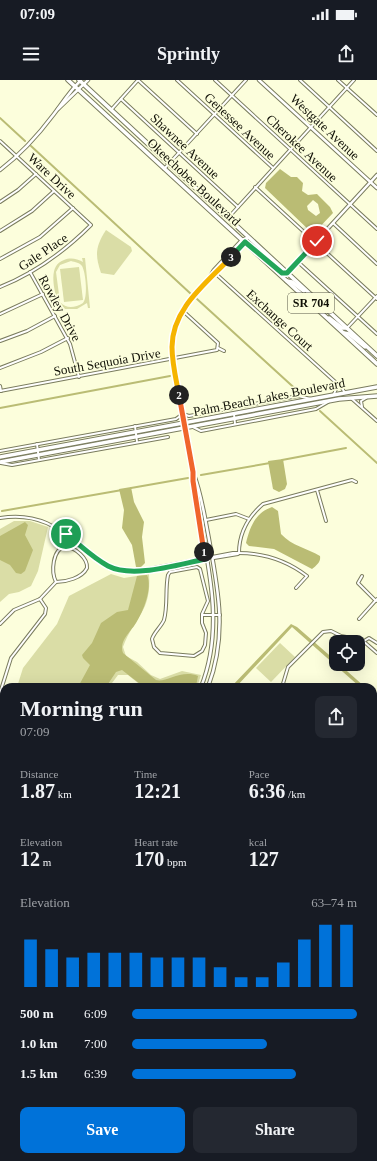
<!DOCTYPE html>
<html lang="en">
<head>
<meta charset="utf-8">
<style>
  :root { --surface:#171b24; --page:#242831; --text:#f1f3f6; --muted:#9ea1a6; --accent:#0072d9 }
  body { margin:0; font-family:"Times New Roman",serif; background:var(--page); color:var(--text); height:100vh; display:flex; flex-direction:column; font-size:15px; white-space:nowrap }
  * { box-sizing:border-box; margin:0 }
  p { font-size:13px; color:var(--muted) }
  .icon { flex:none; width:22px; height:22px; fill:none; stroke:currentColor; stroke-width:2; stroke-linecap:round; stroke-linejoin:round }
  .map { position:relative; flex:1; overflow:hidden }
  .drawer { position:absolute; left:0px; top:603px; width:377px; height:478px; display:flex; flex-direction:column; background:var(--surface); border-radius:12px 12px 0 0; box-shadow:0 4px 16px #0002 }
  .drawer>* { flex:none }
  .controls { position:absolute; left:329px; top:555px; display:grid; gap:8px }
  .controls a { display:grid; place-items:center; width:36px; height:36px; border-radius:8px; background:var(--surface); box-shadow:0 4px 16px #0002; font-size:20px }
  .pin { position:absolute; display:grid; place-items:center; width:34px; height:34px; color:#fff; margin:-17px; border:2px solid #fff; border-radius:50%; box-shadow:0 1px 4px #0007 }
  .km { position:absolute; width:20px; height:20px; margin:-10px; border-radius:50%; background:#222; color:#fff; font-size:11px; line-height:20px; text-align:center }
  .round { display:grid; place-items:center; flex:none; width:42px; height:42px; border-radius:8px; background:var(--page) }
  .headline { display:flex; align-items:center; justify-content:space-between; height:68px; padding:0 20px }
  h1 { font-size:22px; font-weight:700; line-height:30px }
  .metrics { display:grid; grid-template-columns:repeat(3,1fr); gap:6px; height:68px; padding:4px 20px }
  .metrics div { display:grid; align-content:center }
  .metrics b { font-size:20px; font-weight:700 }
  .metrics small { font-size:11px; font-weight:400 }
  .metrics p { font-size:11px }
  .chart { height:112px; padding:8px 20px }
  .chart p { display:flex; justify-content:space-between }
  .chart svg { width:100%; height:72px; margin-top:4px; stroke:var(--accent); stroke-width:6 }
  .cta { display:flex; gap:8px; margin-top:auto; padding:8px 20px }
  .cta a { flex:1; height:46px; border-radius:8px; background:var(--accent); color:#fff; font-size:16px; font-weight:700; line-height:46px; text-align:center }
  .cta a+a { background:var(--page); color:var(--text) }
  ul { padding:0 20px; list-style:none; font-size:13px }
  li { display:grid; grid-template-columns:64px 48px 1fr; align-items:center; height:30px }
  li i { height:10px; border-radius:5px; background:var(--accent) }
  .status { display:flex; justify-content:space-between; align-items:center; height:28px; padding:0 20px; background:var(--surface); direction:ltr }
  .status svg { height:11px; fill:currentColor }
  header { display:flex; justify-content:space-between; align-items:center; height:52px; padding:0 20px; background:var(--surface); font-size:18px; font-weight:700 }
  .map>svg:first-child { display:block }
</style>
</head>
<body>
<div class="status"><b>07:09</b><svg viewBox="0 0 49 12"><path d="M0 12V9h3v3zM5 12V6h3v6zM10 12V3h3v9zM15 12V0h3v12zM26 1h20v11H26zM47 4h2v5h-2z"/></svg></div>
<header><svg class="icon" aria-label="menu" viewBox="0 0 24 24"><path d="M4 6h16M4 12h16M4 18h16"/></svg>Sprintly<svg class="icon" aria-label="share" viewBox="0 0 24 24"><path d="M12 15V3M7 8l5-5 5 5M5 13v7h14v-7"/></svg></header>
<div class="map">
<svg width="377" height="1081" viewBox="0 0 377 1081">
  <rect width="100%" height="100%" fill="#fcfedc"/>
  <g fill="#dadda6" fill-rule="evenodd">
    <path d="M106,150L131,167L132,171L114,195L101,193C95,175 95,167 106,150Z"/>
    <path d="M82,178H85L90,228H88L87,223L77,229H65L57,220C54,208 48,185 64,180C71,177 77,179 83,182ZM71,181C75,182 80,183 82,186C86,193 88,218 83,223C75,228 66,229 60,222L56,192L60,185Z"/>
    <path d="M79,187L83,220L64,222L60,189Z"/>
    <path d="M14,441H30L48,447L38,491L31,506L19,512L9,514L0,522V449Z"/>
    <path d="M111,494L124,498L149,494C152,532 134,537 123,567L126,576L137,582L151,595L160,599L182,591L201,595L197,607H143L128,595H118L109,607H17L23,588L57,544L69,516Z"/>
    <path d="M280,563L295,577L271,602L256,588Z"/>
    <path d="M373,623L377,627V773L373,771Z"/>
    <path d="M0,642L4,645V827L0,830Z"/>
    <path d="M171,1077H231L232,1078L229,1081H175Z"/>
  </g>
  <g fill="#babc74" fill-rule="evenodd">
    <path d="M280,89L291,97H297L303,103L302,111L308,115L317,114L330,127L333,133L314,153L311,152L265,108L266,103ZM313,120L318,124L320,133L316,136L308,130L307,126Z"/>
    <path d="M283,379L287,404L285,409L279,412L273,409L268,381Z"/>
    <path d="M131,407L134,422L144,442L142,457L145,483L140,488L136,487L132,465L122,448L124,430L119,409Z"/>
    <path d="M272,427L278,431L281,454C292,466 307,468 320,476C321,482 317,485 312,489L274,469L249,466L246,463C250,447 255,433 272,427Z"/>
    <path d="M25,442L28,445L25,455L33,470L25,491L21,494L16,493L10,485L0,480V456Z"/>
    <path d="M147,495C153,508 143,532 136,543C130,553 119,560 123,573L156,600C166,603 181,589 198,596L196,606L144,607L122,590L116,592L106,607H78L90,585L83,578L82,575L92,563L101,543L117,532L128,530L137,496Z"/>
    <path d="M291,544L297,547L336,581V584H339L365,607H360L292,547L236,607H231Z"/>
  </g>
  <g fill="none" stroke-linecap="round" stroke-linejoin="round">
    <g stroke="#babc74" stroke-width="2">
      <path d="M0,38L25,61"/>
      <path d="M31,66L191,214"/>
      <path d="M197,219L301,314"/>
      <path d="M0,328L170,296"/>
      <path d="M320,331L377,383"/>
      <path d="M282,380L346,368"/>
      <path d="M201,395L270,383"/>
      <path d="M131,408L188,398"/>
      <path d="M2,431L122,410"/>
      <path d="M0,857L4,853"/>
      <path d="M0,1061L4,1064"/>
      <path d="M18,1077L22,1081"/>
    </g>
    <defs>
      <g id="minor">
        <path d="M177,0L273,88"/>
        <path d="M215,0L377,149"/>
        <path d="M300,0L377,71"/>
        <path d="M338,0L377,35"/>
        <path d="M121,19L238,127"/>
        <path d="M111,30L138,0L197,54"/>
        <path d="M0,61L91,145C65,171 35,193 0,207"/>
        <path d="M164,89L246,0"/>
        <path d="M255,107L377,219"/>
        <path d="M0,122L18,110L36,94"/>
        <path d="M228,138L354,0"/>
        <path d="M333,143L377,184"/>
        <path d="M0,151L32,131L54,111"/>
        <path d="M0,179L40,157L73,128"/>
        <path d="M298,182L377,254"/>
        <path d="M30,192L70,264L79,297"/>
        <path d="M216,194L342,308L345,313"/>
        <path d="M0,234L43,214"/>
        <path d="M347,248L377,216"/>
        <path d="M0,261L27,251L55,236"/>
        <path d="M218,268L224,271"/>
        <path d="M0,288L41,272L68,258"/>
        <path d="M0,306L1,311"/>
        <path d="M0,311L217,270L218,263L183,231"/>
        <path d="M334,314L336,309L335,303"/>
        <path d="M351,318L377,341"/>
        <path d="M362,327L361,321L366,318"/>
        <path d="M234,334L235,344"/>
        <path d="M135,346L137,362"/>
        <path d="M193,347L201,351L316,329L328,322"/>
        <path d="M37,364L39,380"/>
        <path d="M0,371L176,339L183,334L189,336L298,316L311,319"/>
        <path d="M1,383L12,385L168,357"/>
        <path d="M317,410L326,441"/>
        <path d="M0,438C71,426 84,496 138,491L233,473C260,472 285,479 307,496L296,508"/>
        <path d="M206,440L236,434L249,439"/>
        <path d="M66,466C75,468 88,478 87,488C82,498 66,502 56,502C51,492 52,469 66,466Z"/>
        <path d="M239,473C239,453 248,437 263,424L352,400L356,402"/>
        <path d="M214,478L238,474"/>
        <path d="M197,487L200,489L208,521L202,534V543L206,553L205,565L202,571L194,576L160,573L154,567L152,559C154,552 161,547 164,540C168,525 165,510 168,495L170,492Z"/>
        <path d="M362,496L358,503L376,521"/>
        <path d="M202,535H220"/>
        <path d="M359,539L377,519"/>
        <path d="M0,544L14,530L40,519L56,502"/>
        <path d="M364,561L369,558L377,563"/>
        <path d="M282,607L288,587L323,552L331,551L341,556L362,560L377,573"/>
        <path d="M0,613L11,578L45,534L46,528L40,519"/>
        <path d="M0,618L4,623"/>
        <path d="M373,703L377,701"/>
        <path d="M373,772L377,775"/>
        <path d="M373,777L377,780"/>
        <path d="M0,952L4,941"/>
        <path d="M0,974L4,984"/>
        <path d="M373,1033L377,1031"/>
        <path d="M373,1044H377"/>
        <path d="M373,1063H377"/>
        <path d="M298,1077L302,1081"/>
        <path d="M329,1081L331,1077"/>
      </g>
      <g id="tertiary">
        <path d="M259,0L377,108"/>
        <path d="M58,29L88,0"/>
        <path d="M0,90C20,75 39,54 54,34C63,22 70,11 81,0"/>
        <path d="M287,193L377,95"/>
        <path d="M207,202L214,190L242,160L247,158"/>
        <path d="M193,393V401C203,468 228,540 201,607"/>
        <path d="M208,607C228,554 218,508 208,454C204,433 201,412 193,392L172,273L174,252L178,239L186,226L248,157"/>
        <path d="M0,834L4,830"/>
        <path d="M0,842L4,839"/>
        <path d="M373,967L377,972"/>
      </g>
      <g id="secondary">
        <path d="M373,832L377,828"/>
        <path d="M373,840L377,835"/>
        <path d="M138,1081L142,1077"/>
        <path d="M145,1081L149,1077"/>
      </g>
      <g id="primary">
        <path d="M68,0L377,284"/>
        <path d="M79,0L377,276"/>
        <path d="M268,181L282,193H287"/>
        <path d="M287,201L292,202L304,211"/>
        <path d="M329,238L342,248H347"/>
        <path d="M344,253L349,254L365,267"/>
        <path d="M0,377L377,307"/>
        <path d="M0,382L339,319L377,316"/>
      </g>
    </defs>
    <use href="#minor" stroke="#7a7c5e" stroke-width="4"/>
    <use href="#tertiary" stroke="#7a7c5e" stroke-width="4.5"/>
    <use href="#secondary" stroke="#7a7c5e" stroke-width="5"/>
    <use href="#primary" stroke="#7a7c5e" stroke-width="5.5"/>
    <use href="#minor" stroke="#fff" stroke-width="2"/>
    <use href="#tertiary" stroke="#fff" stroke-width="2.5"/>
    <use href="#secondary" stroke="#fff" stroke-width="3"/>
    <use href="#primary" stroke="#fff" stroke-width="3.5"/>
  </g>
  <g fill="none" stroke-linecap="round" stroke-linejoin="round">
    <defs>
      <path id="split-1" d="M66,454C80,465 93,478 108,486C133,499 179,484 206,479L204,472"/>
      <path id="split-2" d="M179,315L193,392V401L204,472"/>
      <path id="split-3" d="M179,315C176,299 172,283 172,267C172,228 207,203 231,177"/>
      <path id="split-4" d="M231,177L245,162L282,193H287L317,161"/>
    </defs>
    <use href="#split-1" stroke="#fff" stroke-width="8"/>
    <use href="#split-2" stroke="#fff" stroke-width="8"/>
    <use href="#split-3" stroke="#fff" stroke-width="8"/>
    <use href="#split-4" stroke="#fff" stroke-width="8"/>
    <use href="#split-1" stroke="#22a559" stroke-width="5"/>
    <use href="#split-2" stroke="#f0652b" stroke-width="5"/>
    <use href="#split-3" stroke="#f5b400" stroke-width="5"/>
    <use href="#split-4" stroke="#22a559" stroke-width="5"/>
  </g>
  <g text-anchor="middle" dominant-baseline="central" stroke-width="3.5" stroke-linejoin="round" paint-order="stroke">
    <rect fill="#fcfedc" stroke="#565746" stroke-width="1" x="288" y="213" width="46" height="20" rx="3"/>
    <g font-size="12" font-weight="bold" fill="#0f0f05">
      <text x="311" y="223">SR 704</text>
    </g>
    <g font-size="13" fill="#0f0f05" stroke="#fcfedc">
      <text transform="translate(240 46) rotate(43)">Genessee Avenue</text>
      <text transform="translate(325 47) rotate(43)">Westgate Avenue</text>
      <text transform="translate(185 66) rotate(43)">Shawnee Avenue</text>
      <text transform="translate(302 68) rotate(43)">Cherokee Avenue</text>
      <text transform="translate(52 96) rotate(43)">Ware Drive</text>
      <text transform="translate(194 102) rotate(43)">Okeechobee Boulevard</text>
      <text transform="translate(43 172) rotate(-34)">Gale Place</text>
      <text transform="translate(60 228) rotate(61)">Rowley Drive</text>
      <text transform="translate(280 240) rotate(42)">Exchange Court</text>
      <text transform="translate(107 282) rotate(-10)">South Sequoia Drive</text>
      <text transform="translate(269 317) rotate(-11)">Palm Beach Lakes Boulevard</text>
    </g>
  </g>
</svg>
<div class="controls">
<a><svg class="icon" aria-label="locate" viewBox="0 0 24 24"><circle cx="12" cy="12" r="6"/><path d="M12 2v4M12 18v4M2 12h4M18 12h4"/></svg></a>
</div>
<div class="pin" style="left:66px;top:454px;background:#1e9e55"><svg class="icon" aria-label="arrive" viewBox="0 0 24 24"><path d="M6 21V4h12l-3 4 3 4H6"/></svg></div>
<div class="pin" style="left:317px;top:161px;background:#d93025"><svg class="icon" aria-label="check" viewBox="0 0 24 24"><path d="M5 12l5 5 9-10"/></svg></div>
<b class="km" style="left:204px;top:472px">1</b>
<b class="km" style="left:179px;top:315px">2</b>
<b class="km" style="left:231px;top:177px">3</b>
<section class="drawer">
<div class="headline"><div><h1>Morning run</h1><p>07:09</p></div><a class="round"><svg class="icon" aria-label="share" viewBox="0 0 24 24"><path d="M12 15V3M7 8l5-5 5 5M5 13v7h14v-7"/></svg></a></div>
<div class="metrics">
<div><p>Distance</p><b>1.87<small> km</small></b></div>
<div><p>Time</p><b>12:21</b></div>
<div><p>Pace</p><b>6:36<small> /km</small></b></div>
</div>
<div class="metrics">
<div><p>Elevation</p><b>12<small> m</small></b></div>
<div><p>Heart rate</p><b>170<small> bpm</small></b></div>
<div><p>kcal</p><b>127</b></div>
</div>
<div class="chart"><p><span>Elevation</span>63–74 m</p>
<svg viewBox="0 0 160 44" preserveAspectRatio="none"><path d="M5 44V15M15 44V21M25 44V26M35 44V23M45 44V23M55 44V23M65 44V26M75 44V26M85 44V26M95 44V32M105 44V38M115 44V38M125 44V29M135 44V15M145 44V6M155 44V6"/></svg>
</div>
<ul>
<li><b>500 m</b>6:09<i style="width:100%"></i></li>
<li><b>1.0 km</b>7:00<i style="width:60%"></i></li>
<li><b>1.5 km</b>6:39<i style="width:73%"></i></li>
</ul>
<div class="cta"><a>Save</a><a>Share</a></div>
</section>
</div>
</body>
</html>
